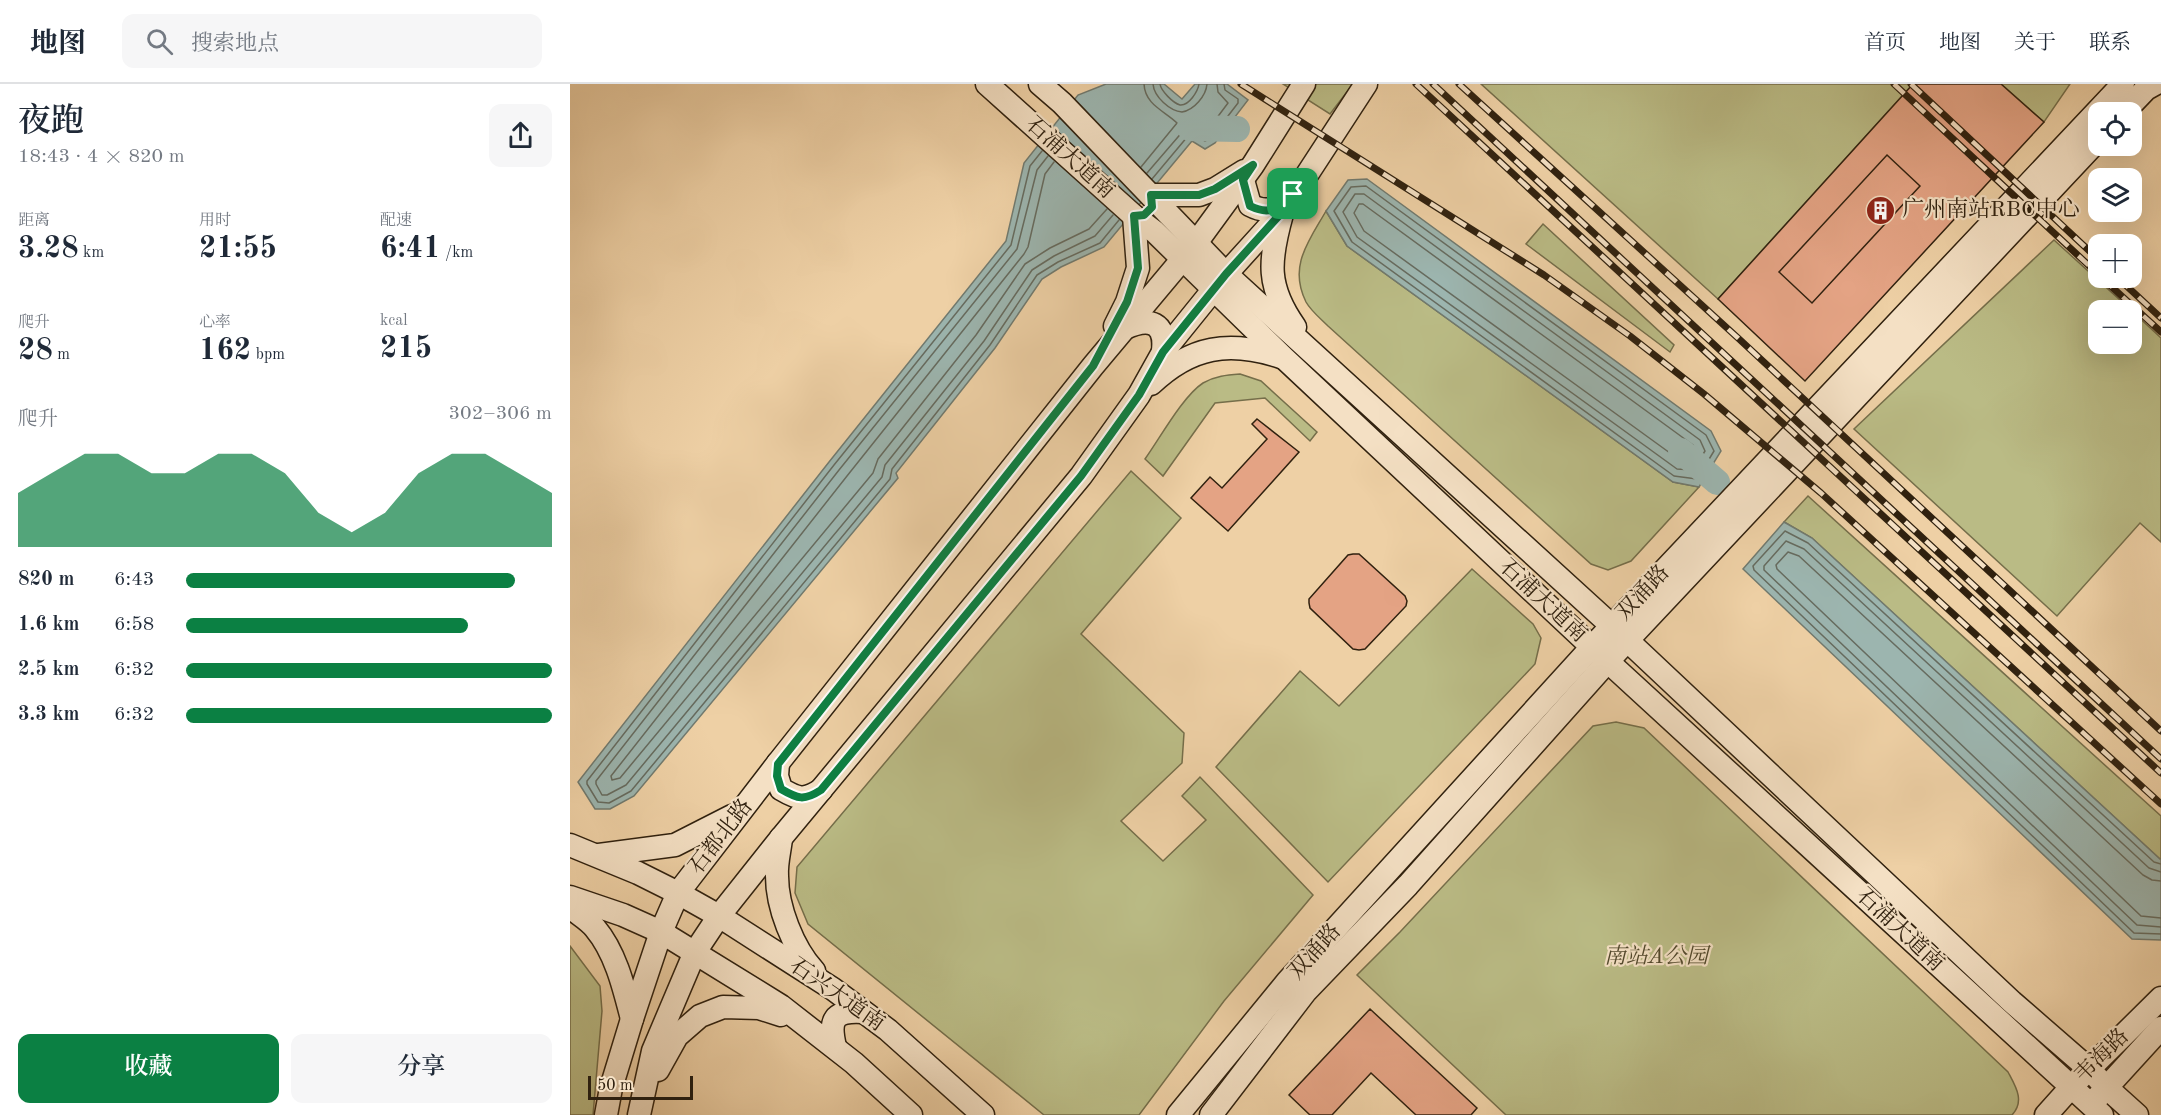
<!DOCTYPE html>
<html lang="zh">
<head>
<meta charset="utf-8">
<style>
  :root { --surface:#fff; --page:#f6f6f7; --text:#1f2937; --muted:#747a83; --line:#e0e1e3; --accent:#0b8043 }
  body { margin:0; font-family:"Old Standard TT","Noto Serif SC",serif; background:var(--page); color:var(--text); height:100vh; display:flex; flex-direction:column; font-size:22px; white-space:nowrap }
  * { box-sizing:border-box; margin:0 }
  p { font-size:20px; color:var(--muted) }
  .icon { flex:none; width:33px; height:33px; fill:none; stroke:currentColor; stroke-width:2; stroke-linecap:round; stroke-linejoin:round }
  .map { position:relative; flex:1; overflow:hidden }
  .side { display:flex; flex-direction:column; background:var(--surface); width:570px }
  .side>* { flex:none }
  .buttons { position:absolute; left:1518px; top:18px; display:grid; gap:12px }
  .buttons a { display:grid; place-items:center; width:54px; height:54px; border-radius:12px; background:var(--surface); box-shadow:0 6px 24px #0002; font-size:30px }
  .scale { position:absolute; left:18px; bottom:15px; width:105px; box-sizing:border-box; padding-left:6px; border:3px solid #30210f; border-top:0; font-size:16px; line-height:21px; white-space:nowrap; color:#30210f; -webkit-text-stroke:4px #f4e0c4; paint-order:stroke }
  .pin { position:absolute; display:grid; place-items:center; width:51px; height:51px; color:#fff; margin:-26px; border-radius:12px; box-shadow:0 3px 9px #0006 }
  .round { display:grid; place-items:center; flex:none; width:63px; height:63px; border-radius:12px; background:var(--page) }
  .headline { display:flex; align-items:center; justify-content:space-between; height:102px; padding:0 18px }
  h1 { font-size:33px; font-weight:600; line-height:45px }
  .metrics { display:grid; grid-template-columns:repeat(3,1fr); gap:9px; height:102px; padding:6px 18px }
  .metrics div { display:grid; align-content:center }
  .metrics b { font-size:30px; font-weight:600 }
  .metrics small { font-size:16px; font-weight:400 }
  .metrics p { font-size:16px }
  .chart { height:168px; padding:12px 18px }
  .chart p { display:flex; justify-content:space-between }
  .chart svg { width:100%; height:108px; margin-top:6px; fill:var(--accent); opacity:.7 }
  .primary-button { display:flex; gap:12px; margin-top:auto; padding:12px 18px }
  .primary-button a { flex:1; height:69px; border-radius:12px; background:var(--accent); color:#fff; font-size:24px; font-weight:600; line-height:69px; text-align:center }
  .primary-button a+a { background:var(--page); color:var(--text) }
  ul { padding:0 18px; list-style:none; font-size:20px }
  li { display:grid; grid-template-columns:96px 72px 1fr; align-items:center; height:45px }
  li i { height:15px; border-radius:8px; background:var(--accent) }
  header { display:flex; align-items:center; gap:36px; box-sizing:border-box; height:84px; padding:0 30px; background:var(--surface); border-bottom:2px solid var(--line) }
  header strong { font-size:28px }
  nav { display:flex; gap:33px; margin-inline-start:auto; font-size:21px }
  .search { width:420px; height:54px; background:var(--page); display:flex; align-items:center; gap:15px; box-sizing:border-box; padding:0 21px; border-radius:12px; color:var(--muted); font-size:22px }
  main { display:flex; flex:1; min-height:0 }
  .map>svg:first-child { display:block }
</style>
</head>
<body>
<header>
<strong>地图</strong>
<div class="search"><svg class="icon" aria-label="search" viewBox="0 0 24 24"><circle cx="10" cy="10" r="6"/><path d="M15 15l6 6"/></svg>搜索地点</div>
<nav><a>首页</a><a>地图</a><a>关于</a><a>联系</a></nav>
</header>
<main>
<section class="side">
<div class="headline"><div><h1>夜跑</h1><p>18:43 · 4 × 820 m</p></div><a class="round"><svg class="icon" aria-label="share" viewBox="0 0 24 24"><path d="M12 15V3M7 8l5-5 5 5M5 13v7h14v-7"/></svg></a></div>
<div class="metrics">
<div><p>距离</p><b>3.28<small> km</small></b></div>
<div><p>用时</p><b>21:55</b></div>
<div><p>配速</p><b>6:41<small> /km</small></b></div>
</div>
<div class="metrics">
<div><p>爬升</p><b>28<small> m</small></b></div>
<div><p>心率</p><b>162<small> bpm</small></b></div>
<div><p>kcal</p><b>215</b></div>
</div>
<div class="chart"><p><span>爬升</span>302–306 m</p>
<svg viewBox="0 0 160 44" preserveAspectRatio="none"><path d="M0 44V22L10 14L20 6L30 6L40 14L50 14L60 6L70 6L80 14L90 30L100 38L110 30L120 14L130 6L140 6L150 14L160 22V44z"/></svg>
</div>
<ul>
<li><b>820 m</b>6:43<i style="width:90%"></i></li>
<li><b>1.6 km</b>6:58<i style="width:77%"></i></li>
<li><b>2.5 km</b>6:32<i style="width:100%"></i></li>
<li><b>3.3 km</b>6:32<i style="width:100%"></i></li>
</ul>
<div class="primary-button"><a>收藏</a><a>分享</a></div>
</section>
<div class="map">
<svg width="1591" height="1031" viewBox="0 0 1591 1031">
  <rect width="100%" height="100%" fill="#eed0a5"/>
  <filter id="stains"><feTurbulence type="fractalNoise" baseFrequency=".00333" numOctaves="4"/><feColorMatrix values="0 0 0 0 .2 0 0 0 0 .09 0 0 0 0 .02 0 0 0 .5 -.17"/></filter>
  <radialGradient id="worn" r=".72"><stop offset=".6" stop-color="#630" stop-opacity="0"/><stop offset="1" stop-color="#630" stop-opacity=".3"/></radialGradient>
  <g fill="#babb85" stroke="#756e4a" stroke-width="1.5">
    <path d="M713,0H783L760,30Z"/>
    <path d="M911,0H1343L1148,215Z"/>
    <path d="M1431,0H1500L1474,38Z"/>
    <path d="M756,127L777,162L1103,398L1129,403L1061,477L1038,486L1021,480L758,242C751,235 741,227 736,218C718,182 739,157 756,127Z"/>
    <path d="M973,140L1104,261L1100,268L956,160Z"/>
    <path d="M1484,156L1561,226H1528V260H1562V227L1591,254V458L1570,439L1487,532L1284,345Z"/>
    <path d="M670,290L691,297L747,348L740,357L695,314L645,319L593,392L575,375C590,354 613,312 633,299C645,292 657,291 670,290Z"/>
    <path d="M561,387L611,434L511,550L614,649L612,679L551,737L593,777L636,736L612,712L630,693L743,811L654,917L569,1031H474L238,840L225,809L227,783Z"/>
    <path d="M1238,412L1591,732V776L1242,454L1214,438Z"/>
    <path d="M902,485L963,540L971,554L965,580L758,798L646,683L730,587L769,622Z"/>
    <path d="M1046,638L1074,644L1438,988C1446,1003 1455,1017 1442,1031H936L787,891L830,848L1023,642Z"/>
    <path d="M0,862L30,902L32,927L23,1031H0Z"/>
  </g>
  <g fill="#9cb5af" stroke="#717a6f" stroke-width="1.5">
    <path d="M536,0H594L612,15L625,0H657L678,16L645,59L635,65L622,57L534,163L491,183L472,195L425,264L326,389L328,394L64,712L40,725H25L8,698L259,378L436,157L454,79L508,11Z"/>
    <path d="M797,95L1141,347L1151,367L1129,403L1103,398L777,162L756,127L778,96Z"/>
    <path d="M1214,438L1242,454L1591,776V856L1562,855L1173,485Z"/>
  </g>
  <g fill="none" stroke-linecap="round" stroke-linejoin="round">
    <g stroke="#666b5f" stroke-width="1.5">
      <path d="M583,0C584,13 600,27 612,28C624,26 636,12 637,0"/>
      <path d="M590,0C591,7 603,19 610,21C619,22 628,7 629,0"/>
      <path d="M472,67L460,82L441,161L264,381L17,697V700L28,718L39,719L61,707L320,395L322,385L420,261L467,191L488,178L530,159L549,136"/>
      <path d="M478,72L467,86L447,165L269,386L26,697V700L32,711H37L56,701L312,393L315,381L414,257L462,186L484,172L525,152L543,131"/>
      <path d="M484,78L475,90L458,163L454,170L277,392L41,692L42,696L50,694L303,389L308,375L406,251L455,180L480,164L519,145L537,125"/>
      <path d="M571,83L607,39C595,27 575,21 574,0"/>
      <path d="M577,89L614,46C625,40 630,49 637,47L658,19L648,8L647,0"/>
      <path d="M582,95L618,52L625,51L635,57L641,54L668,19V15L655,6L654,0"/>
      <path d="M796,102L1136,351L1144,367L1127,395L1104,392L782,158L764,127L781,103Z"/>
      <path d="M785,110H794L1130,356L1135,367L1123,386L1107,385L787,153L773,128Z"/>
      <path d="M789,120H793L1123,361L1125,366L1119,377H1111L794,147L784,129Z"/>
      <path d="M1591,780L1584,778L1238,459L1215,447L1183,482L1184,486L1564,849L1591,850"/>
      <path d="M1591,788L1579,784L1234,465L1216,457L1194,482V486L1567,841L1591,843"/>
      <path d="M1591,797L1582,796L1573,791L1229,472L1218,468L1206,481L1207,485L1571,832L1591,834"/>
    </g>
    <g stroke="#9cb5af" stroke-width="26">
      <path d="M620,44L667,45"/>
      <path d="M1111,367L1147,398"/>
    </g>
  </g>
  <g fill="#e4a384" stroke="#30210f" stroke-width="1.5">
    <path d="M1343,0H1431L1474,38L1235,297L1148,215Z"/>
    <path d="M1317,71L1350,102L1242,219L1209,188Z"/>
    <path d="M687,335L729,368L658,447L621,414L640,393L652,404L697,355L682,340Z"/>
    <path d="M783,470H789L835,512L837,517L836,522L795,565L789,566L783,565L740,524L739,519V515L778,471Z"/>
    <path d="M800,925L907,1024L901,1031H846L801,989L762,1031H740L719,1011Z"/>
  </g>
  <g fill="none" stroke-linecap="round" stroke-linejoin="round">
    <defs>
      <g id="secondary">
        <path d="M417,0L564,132L585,148L714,274L1022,563L1532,1031"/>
        <path d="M470,0L492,19L656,190L1042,542L1442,918L1519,985L1537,1004L1567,1031"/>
        <path d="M1554,28L1576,5L1585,0"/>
        <path d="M673,96L680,121C695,129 704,126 717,116"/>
        <path d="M581,111H629L645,105L674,87"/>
        <path d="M712,130C699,177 696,202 725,243"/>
        <path d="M545,242L557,218L568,184L564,132"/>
        <path d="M555,244C580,233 596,238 593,268"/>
        <path d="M581,300C621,262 659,256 711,273"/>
        <path d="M208,679L207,692L211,705C228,715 234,717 251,706"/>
        <path d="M211,754C210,766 206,779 207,792C207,823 223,864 244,887"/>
        <path d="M0,761L68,789L108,809L149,832L263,905L318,946L413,1031"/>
        <path d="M29,771L105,761L162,732"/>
        <path d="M0,813L53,831L91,848L211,922L284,979L341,1031"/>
        <path d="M0,823C8,830 19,836 25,844C46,869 54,904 62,935"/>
        <path d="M265,963C259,936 263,926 293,928"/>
        <path d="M88,986L107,952L130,932L153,923L189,924L211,931"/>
        <path d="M1527,1014L1591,944"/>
        <path d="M36,1031L41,1004L62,935L91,848L108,809L208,679L523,282L626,159L683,81L734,0"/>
        <path d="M69,1031L83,967L125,868L149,832L211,754L511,392L569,311L593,268L656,190L714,126L796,0"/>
        <path d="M608,1031L717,898L1022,563L1553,0"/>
        <path d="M641,1031L736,907L838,801L1038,577L1528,56"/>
        <path d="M1476,1031L1502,1002L1591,914"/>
      </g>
    </defs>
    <use href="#secondary" stroke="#30210f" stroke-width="25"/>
    <use href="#secondary" stroke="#f4e0c4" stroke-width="22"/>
    <defs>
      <g id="rail">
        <path d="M671,0L974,191L1060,252L1134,310L1251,409L1591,720"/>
        <path d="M846,0L1591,689"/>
        <path d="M863,0L1591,675"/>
        <path d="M889,0L1168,254L1591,647"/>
        <path d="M1324,0L1528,190"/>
        <path d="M1341,0L1528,175"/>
        <path d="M1532,194L1591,248"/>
        <path d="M1548,194L1591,234"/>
      </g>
    </defs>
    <use href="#rail" stroke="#30210f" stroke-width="7"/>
    <use href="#rail" stroke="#f4e0c4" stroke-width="4.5" stroke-dasharray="14" stroke-linecap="butt"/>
  </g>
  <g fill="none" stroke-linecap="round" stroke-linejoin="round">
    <defs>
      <path id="route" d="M683,81L673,96L680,122C701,132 707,124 723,110L714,126L656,190L593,268L569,311L511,392L251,706C234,717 228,715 211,705L207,692L208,680L523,282L557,218L568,184L564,132L574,131L582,123L581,111H629L645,105Z"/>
    </defs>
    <use href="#route" stroke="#fff" stroke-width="12"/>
    <use href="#route" stroke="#0b8043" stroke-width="8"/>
  </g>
  <defs>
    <symbol id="building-disc" viewBox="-11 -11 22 22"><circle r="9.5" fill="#8f2418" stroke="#f4e0c4"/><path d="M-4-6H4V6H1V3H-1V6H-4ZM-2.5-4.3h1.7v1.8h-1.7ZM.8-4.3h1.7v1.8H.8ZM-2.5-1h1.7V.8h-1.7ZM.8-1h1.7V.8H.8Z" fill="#fff"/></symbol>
  </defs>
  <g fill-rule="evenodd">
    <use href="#building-disc" x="1294" y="110" width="33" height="33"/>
  </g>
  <g text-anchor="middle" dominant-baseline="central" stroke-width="4.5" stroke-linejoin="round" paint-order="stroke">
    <g font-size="22" fill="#30210f" stroke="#f4e0c4">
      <text transform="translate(500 74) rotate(42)">石浦大道南</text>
      <text transform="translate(1073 509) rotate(-47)">双涌路</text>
      <text transform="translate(973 517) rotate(43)">石浦大道南</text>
      <text transform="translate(151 753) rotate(-52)">石都北路</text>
      <text transform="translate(1330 846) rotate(43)">石浦大道南</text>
      <text transform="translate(745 868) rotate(-48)">双涌路</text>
      <text transform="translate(267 911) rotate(35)">石兴大道南</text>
      <text transform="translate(1532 972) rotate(-45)">韦海路</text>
    </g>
    <g font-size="22" fill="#30210f" stroke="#f4e0c4" text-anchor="start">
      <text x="1332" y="126">广州南站RBC中心</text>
    </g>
    <g font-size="22" font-style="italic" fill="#52482c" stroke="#f4e0c4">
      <text x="1086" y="873">南站A公园</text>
    </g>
  </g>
  <rect width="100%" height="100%" filter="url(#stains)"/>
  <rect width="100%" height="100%" fill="url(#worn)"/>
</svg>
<div class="buttons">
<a><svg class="icon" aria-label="locate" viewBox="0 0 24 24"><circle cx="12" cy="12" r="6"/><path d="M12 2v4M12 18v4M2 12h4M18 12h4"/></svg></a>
<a><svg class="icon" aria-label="layers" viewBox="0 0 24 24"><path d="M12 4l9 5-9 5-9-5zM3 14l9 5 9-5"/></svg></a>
<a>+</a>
<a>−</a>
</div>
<div class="scale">50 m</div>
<div class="pin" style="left:723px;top:110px;background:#1e9e55"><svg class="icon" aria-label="arrive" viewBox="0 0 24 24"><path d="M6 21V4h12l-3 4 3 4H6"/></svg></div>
</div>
</main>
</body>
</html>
